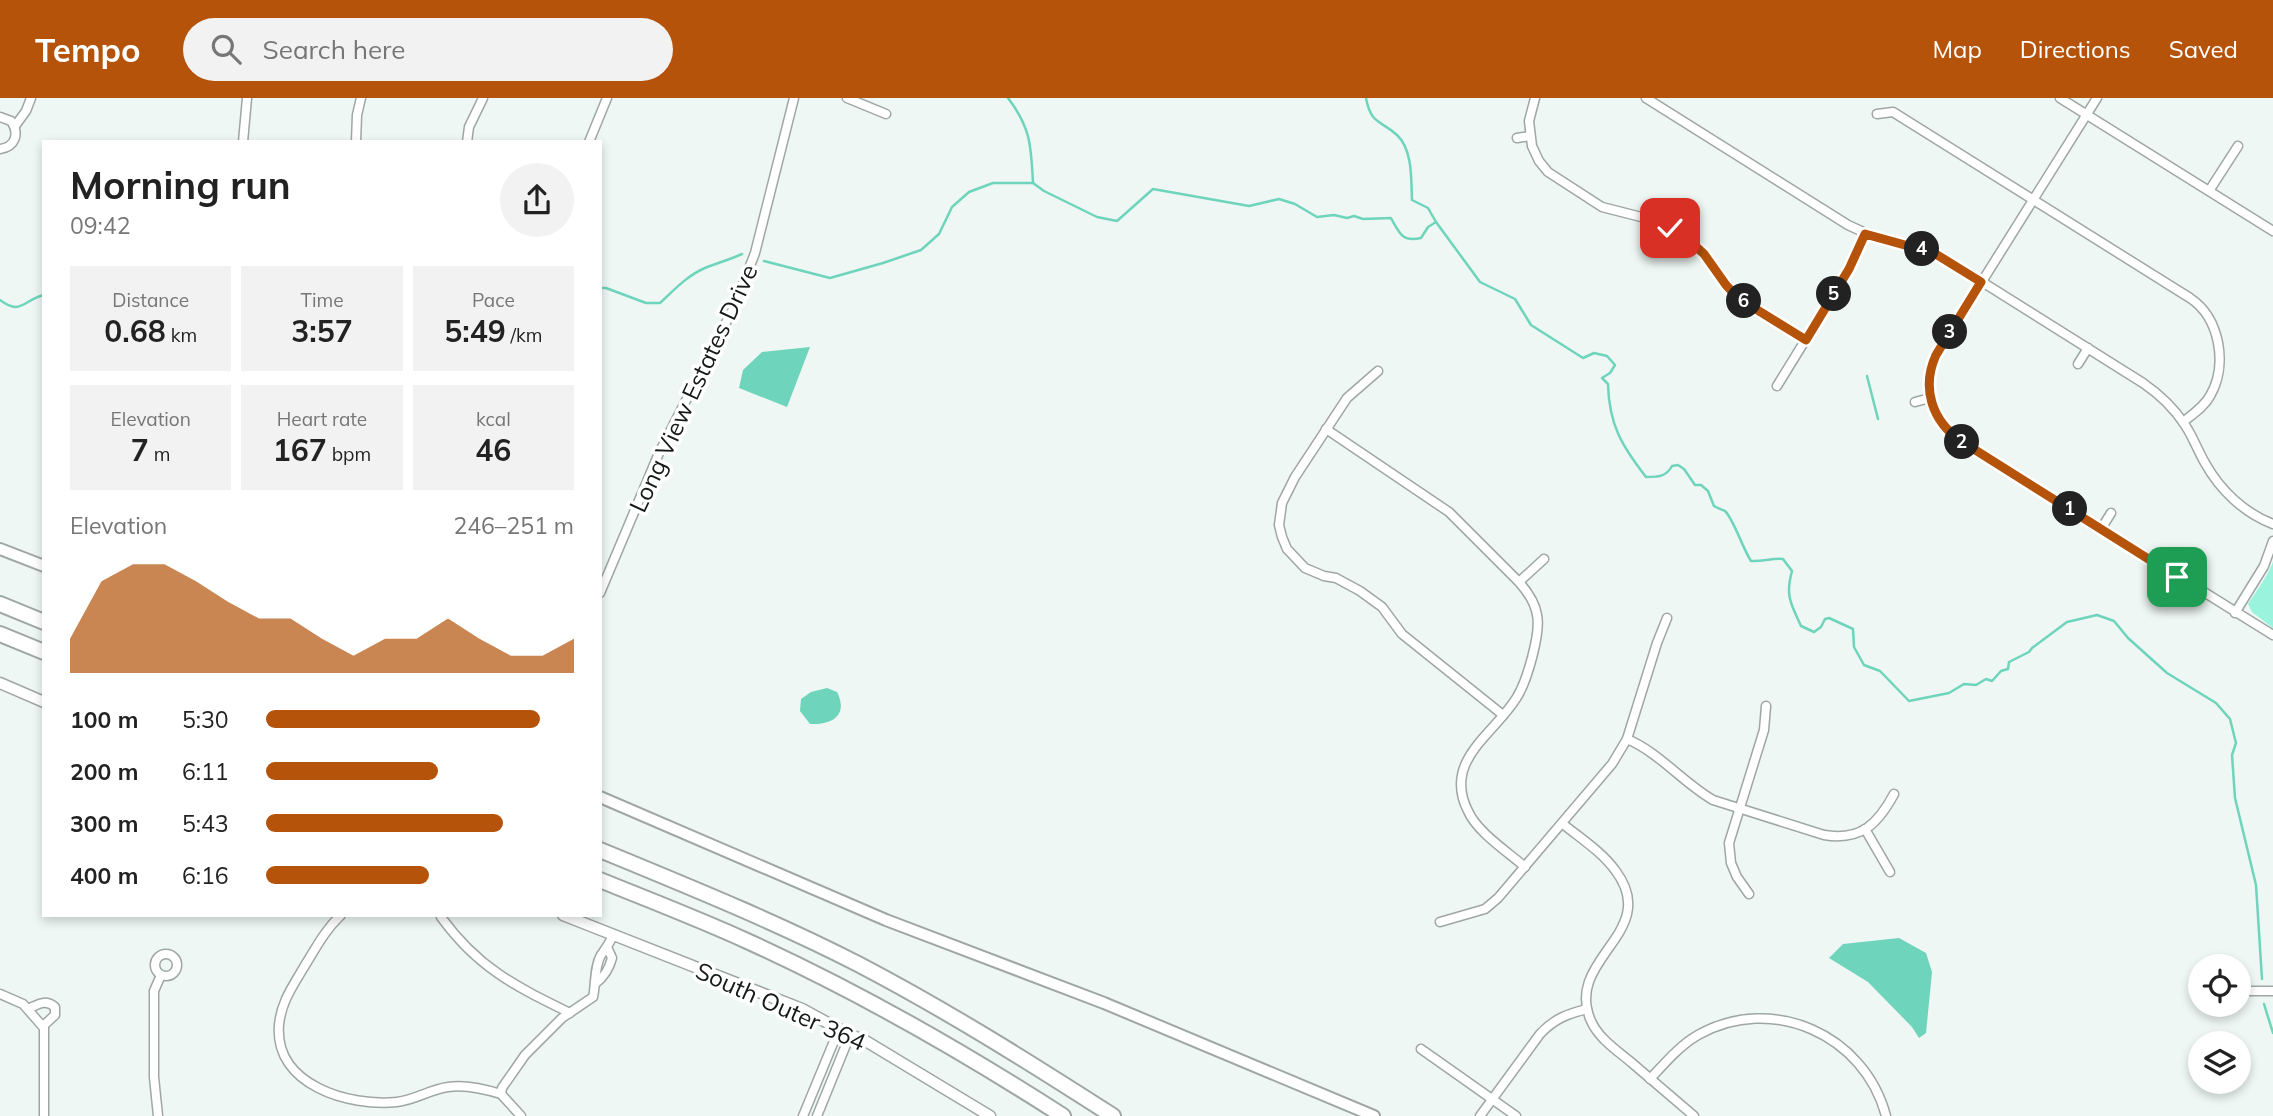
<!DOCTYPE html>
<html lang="en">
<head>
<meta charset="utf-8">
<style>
  :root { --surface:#fff; --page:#f2f2f2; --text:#222; --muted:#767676; --accent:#b45309 }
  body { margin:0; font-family:Mulish,sans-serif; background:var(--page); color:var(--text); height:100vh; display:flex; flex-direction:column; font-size:26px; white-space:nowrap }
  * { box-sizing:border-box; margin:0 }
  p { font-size:23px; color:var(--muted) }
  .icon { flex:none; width:38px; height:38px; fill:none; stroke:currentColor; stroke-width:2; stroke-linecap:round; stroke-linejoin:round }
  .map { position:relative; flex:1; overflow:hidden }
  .drawer { position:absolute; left:42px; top:42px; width:560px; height:777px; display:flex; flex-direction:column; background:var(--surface); border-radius:0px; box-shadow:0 4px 10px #0003 }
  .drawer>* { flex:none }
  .fabs { position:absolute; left:2188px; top:856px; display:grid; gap:14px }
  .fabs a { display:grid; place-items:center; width:63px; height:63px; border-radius:50%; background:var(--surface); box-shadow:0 4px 10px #0003; font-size:35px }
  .pin { position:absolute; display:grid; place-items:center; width:60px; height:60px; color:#fff; margin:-30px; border-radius:14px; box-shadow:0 4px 10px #0006 }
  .km { position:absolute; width:35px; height:35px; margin:-18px; border-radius:50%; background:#222; color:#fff; font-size:19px; line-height:35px; text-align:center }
  .round { display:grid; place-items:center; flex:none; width:74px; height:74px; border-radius:37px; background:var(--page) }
  .headline { display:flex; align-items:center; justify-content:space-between; height:119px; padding:0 28px }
  h1 { font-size:38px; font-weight:700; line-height:52px }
  .figures { display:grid; grid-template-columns:repeat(3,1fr); gap:10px; height:119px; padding:7px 28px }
  .figures div { display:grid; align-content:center; border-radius:0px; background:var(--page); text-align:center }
  .figures b { font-size:30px; font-weight:700 }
  .figures small { font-size:19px; font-weight:400 }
  .figures p { font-size:19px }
  .chart { height:196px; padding:14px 28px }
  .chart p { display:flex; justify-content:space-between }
  .chart svg { width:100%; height:126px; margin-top:7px; fill:var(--accent); opacity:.7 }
  ul { padding:0 28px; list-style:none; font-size:23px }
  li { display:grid; grid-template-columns:112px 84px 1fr; align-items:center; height:52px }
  li i { height:18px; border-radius:9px; background:var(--accent) }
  header { display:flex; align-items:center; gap:42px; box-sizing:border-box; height:98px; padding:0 35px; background:var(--accent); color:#fff }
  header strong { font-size:33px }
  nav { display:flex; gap:38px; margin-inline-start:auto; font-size:24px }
  .search { width:490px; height:63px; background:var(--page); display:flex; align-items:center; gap:18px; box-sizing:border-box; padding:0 24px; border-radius:38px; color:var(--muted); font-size:26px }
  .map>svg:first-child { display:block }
</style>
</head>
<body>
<header>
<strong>Tempo</strong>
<div class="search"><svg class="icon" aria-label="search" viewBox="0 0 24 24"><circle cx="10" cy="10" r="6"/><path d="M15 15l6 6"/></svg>Search here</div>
<nav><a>Map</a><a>Directions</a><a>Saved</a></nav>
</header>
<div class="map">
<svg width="2273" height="1018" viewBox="0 0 2273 1018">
  <rect width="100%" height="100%" fill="#eef7f4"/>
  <path fill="#9af4dd" d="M2273,464V530L2252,514L2248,506C2257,492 2267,479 2273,464Z"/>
  <g fill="#6ed4bb">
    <path d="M810,249L787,309L739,290L743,272L762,254Z"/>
    <path d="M827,590L837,594C849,618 831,627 810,626L800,613L801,601L811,594Z"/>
    <path d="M1899,840L1926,855L1932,874L1926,935L1919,940L1912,929L1868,884L1829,860L1843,846Z"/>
  </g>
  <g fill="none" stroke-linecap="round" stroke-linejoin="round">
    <g stroke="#6ed4bb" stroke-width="2.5">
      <path d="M1008,0C1031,30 1031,48 1033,85"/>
      <path d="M1366,0C1371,27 1381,22 1397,37C1413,52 1411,82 1412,102L1428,110L1436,124L1480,184L1515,201L1531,227L1583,260L1594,255L1607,258L1615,267L1610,275L1602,280L1608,286C1609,327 1622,348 1646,379C1658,379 1666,379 1672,368L1678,367L1684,371L1695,387H1701L1708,393L1714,408C1717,410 1721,411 1725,413C1733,420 1743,451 1751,463C1762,464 1771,460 1783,461L1792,473C1785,498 1791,506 1801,528L1814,534L1821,529L1825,521L1829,520L1853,531L1854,549L1864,567L1880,573L1909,603L1949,595L1964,586L1976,587L1986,581L1992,583L2001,573L2008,571L2009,564L2029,554L2032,550L2067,524L2097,517L2114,523L2128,540L2167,575L2216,605L2230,621L2236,645L2232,657L2235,700L2256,787L2262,881"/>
      <path d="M764,163L830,180L883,165L921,152L939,136L952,109L969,94L993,85H1033L1044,93L1097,119L1117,123L1153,91L1249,108L1279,101L1295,106L1317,119L1334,117L1347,120L1354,118L1363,121L1391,120C1400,136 1402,144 1421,140L1428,129L1436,124"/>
      <path d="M600,190H606L646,205H660C674,192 688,177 705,170C717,165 729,162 742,156"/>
      <path d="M0,202C21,218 23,202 44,197"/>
      <path d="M1867,278L1878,321"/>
      <path d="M2264,906L2273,935"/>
    </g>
    <defs>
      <g id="minor">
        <path d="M847,0L886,16"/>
        <path d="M1535,0L1529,23L1532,48L1539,63L1548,74L1602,109L1649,121L1678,134L1709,161L1726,187L1738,200L1806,241"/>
        <path d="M1646,0L1848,127L1874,139L1920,150L1941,158L2143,285C2159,296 2174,310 2185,327C2193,339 2198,353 2205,365C2220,392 2244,415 2273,426"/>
        <path d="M2060,0L2273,133"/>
        <path d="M2097,0L1936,257C1922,286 1930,318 1955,339L2273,537"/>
        <path d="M1877,16L1893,14L2190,200C2220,220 2228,267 2210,298C2204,309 2193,316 2183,324"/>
        <path d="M0,19L11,23C20,36 15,49 0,51"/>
        <path d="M15,28L26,13L31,0"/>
        <path d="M1517,40L1530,38"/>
        <path d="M243,44L247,0"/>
        <path d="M356,44L357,17L361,0"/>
        <path d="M467,44L469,29L483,0"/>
        <path d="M589,44L607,0"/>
        <path d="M2209,93L2238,48"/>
        <path d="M2078,266L2088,250"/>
        <path d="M1378,273L1347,300L1295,379L1282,405L1279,427L1282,439L1287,451L1305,470L1324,478L1336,480L1360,493L1382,509L1402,536L1503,617"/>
        <path d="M1777,288L1849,171L1865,136"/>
        <path d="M1915,304L1930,300"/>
        <path d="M1326,331L1449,414L1519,484C1527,493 1535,504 1537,517C1541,535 1527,583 1517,599C1495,636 1442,662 1468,713C1477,734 1508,754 1525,769"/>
        <path d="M2101,431L2111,415"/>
        <path d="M1519,484L1544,461"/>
        <path d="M600,495L659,355L734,209L755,155L794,0"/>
        <path d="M2235,515L2264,468L2273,443"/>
        <path d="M1627,641C1660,655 1682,684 1713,702L1824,737C1861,743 1878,726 1894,696"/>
        <path d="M1563,726C1580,740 1602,754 1615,772C1663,835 1563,860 1591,923C1599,941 1618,953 1632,965C1653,983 1673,1000 1694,1018"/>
        <path d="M1865,731L1890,774"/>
        <path d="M1749,796L1737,779L1731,765L1729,745L1764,632L1766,608"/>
        <path d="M341,817C324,833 316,850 304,869C293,888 281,904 279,927C274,987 349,1009 397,1004C415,1002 431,991 448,989C466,986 485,991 501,996"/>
        <path d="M441,819C478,870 515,888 570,915"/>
        <path d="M1440,824L1485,811L1498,800L1612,666L1627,641L1657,545L1667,520"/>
        <circle cx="166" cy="867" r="11"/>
        <path d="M596,885C605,878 609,871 612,860L608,851"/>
        <path d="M2238,893H2273"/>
        <path d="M0,896L23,906L44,930V1018"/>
        <path d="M28,911C39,906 45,901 55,909V917L43,928"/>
        <path d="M1421,951L1516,1018"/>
        <path d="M1650,981C1665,965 1679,948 1698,937C1772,895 1865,937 1886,1018"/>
        <path d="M158,1018L154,979V893L161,877"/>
        <path d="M521,1018L501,996L502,990L525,957L562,920L593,899C596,886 594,869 601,857C606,850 610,845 613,837"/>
        <path d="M803,1018L839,931"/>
        <path d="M817,1018L850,937"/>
        <path d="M1480,1018L1540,936C1554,921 1567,916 1587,911"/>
      </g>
      <g id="tertiary">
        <path d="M0,585L44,604"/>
        <path d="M563,817L802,911L850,937L864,942L990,1018"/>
      </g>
      <g id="secondary">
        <path d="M0,451L44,468"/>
        <path d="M600,699L886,822L1104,905L1374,1018"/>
      </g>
      <g id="motorway">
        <path d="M0,506L44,524"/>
        <path d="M0,536L44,554"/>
        <path d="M600,752C687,788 774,823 858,866C946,912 1029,964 1113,1018"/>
        <path d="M600,782C649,802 699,821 747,843C857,893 962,953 1063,1018"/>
      </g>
    </defs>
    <use href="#minor" stroke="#9fa7a4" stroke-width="11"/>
    <use href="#tertiary" stroke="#9fa7a4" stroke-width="13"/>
    <use href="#secondary" stroke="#9fa7a4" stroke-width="14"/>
    <use href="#motorway" stroke="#9fa7a4" stroke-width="18"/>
    <use href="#minor" stroke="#fff" stroke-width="8"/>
    <use href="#tertiary" stroke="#fff" stroke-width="10"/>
    <use href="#secondary" stroke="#fff" stroke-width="10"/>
    <use href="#motorway" stroke="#fff" stroke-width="14"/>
  </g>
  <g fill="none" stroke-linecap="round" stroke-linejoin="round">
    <defs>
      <path id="route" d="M1670,130L1690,143L1704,156L1726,187L1738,200L1806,242L1849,171L1865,136L1934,155L1981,184L1936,257C1921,290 1932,323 1961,343L2177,479"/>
    </defs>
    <use href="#route" stroke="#fff" stroke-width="14"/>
    <use href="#route" stroke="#b45309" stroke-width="9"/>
  </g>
  <g text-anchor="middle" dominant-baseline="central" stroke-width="7" stroke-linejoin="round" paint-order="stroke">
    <g font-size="24" fill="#161919" stroke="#fff">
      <text transform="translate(693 290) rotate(-65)">Long View Estates Drive</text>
      <text transform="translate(781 908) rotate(24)">South Outer 364</text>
    </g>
  </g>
</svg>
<div class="fabs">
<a><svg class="icon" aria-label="locate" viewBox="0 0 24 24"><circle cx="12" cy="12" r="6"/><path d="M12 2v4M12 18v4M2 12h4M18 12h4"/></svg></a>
<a><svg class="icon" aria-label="layers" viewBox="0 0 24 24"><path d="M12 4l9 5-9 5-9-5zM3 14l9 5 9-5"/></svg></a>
</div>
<div class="pin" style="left:2177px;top:479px;background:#1e9e55"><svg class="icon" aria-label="arrive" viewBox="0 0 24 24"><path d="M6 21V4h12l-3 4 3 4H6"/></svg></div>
<div class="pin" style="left:1670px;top:130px;background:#d93025"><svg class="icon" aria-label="check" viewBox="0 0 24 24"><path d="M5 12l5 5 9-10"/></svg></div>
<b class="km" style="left:2070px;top:411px">1</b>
<b class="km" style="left:1962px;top:344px">2</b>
<b class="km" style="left:1950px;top:234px">3</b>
<b class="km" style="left:1922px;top:151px">4</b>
<b class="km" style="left:1834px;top:196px">5</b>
<b class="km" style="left:1744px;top:203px">6</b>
<section class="drawer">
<div class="headline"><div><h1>Morning run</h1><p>09:42</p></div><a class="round"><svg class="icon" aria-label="share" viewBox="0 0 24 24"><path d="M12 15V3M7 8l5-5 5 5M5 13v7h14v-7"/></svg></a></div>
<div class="figures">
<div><p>Distance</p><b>0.68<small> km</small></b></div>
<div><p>Time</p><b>3:57</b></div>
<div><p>Pace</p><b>5:49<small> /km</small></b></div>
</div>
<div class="figures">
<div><p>Elevation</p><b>7<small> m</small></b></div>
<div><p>Heart rate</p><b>167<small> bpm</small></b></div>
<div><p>kcal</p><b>46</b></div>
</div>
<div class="chart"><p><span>Elevation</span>246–251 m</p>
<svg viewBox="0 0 160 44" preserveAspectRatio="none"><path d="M0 44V32L10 12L20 6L30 6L40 12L50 19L60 25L70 25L80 32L90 38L100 32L110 32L120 25L130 32L140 38L150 38L160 32V44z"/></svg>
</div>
<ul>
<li><b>100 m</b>5:30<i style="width:89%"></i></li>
<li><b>200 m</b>6:11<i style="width:56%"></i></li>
<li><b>300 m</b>5:43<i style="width:77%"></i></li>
<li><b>400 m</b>6:16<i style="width:53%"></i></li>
</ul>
</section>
</div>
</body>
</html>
